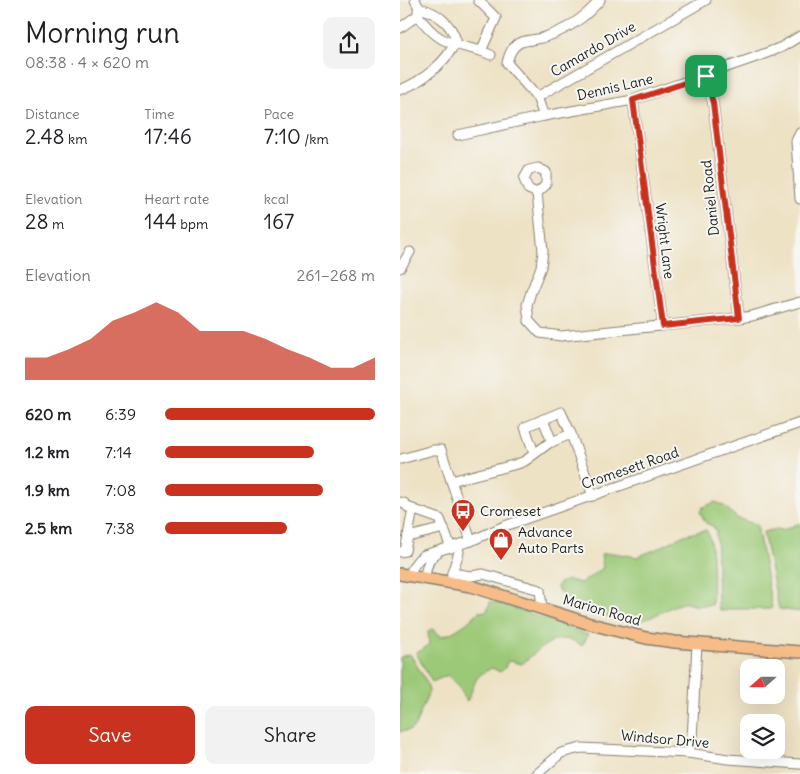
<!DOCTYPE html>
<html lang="en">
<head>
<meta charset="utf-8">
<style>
  :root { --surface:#fff; --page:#f2f2f2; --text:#202124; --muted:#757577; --accent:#c8321e }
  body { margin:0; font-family:Delius,sans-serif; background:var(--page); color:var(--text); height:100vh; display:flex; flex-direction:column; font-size:19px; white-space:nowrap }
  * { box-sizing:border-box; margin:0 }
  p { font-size:16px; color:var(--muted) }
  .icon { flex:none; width:28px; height:28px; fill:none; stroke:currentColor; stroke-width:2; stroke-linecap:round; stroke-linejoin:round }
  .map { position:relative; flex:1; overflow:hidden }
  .side { display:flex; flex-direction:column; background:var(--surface); width:400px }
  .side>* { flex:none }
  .needle { width:32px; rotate:249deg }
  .buttons { position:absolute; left:340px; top:659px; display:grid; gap:10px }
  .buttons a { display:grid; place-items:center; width:45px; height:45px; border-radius:10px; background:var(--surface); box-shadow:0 5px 20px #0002; font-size:25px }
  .pin { position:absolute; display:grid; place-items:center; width:42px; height:42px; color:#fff; margin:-21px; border-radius:10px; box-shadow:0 2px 8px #0006 }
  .round { display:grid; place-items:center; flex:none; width:52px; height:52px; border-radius:10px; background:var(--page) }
  .head { display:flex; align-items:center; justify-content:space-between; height:85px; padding:0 25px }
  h1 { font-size:28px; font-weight:600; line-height:38px }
  .metrics { display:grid; grid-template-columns:repeat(3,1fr); gap:8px; height:85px; padding:5px 25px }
  .metrics div { display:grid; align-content:center }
  .metrics b { font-size:21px; font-weight:600 }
  .metrics small { font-size:14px; font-weight:400 }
  .metrics p { font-size:14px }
  .chart { height:140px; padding:10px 25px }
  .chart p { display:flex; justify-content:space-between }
  .chart svg { width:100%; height:90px; margin-top:5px; fill:var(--accent); opacity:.7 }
  .action { display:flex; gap:10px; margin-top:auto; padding:10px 25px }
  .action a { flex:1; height:58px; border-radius:10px; background:var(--accent); color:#fff; font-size:20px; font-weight:600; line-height:58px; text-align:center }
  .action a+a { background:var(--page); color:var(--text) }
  ul { padding:0 25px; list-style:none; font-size:16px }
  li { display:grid; grid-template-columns:80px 60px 1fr; align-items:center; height:38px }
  li i { height:12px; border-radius:6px; background:var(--accent) }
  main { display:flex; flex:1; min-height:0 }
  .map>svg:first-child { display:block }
</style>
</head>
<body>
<main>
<section class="side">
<div class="head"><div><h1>Morning run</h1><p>08:38 · 4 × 620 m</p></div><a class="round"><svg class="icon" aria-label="share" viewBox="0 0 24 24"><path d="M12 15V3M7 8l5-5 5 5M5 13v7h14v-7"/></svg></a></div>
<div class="metrics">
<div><p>Distance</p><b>2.48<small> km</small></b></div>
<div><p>Time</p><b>17:46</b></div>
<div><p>Pace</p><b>7:10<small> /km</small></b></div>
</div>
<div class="metrics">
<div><p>Elevation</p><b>28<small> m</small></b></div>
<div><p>Heart rate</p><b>144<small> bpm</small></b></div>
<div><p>kcal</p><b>167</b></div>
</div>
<div class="chart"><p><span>Elevation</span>261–268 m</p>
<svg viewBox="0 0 160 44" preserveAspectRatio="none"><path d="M0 44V33L10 33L20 29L30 24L40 15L50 11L60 6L70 11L80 20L90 20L100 20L110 24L120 29L130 33L140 38L150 38L160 33V44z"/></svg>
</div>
<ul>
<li><b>620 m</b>6:39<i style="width:100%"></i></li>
<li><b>1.2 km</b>7:14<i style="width:71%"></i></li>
<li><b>1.9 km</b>7:08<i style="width:75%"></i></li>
<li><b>2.5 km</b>7:38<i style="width:58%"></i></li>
</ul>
<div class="action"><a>Save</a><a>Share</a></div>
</section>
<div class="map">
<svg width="400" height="774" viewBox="0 0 400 774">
  <rect width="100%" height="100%" fill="#f6f6f2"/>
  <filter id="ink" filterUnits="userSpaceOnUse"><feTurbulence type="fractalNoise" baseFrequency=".02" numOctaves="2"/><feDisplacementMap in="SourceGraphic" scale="10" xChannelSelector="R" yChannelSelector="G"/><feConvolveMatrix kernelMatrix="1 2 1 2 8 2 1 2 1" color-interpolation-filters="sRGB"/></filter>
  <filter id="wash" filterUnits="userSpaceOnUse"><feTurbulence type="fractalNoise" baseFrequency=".0096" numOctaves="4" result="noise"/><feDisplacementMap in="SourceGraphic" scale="20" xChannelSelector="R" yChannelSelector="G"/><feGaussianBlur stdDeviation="1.12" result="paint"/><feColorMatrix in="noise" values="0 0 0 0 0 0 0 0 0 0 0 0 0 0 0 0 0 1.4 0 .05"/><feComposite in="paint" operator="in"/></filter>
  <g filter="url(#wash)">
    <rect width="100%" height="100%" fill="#eee2c5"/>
    <g fill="#9cc977" stroke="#5c724a">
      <path d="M316,502L324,506L337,518L357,525L372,608L370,609H334L323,611L319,609L318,603L316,532L314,527L306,523L300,512L303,507Z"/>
      <path d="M400,523V612L379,609L363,532L377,529L383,530Z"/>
      <path d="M306,530C314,537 313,592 312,605C306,605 299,606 293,605C290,604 285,602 282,603C268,607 254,618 239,621C222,624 161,605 157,587L159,583L168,580L181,583L203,568L201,554L214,553L237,557L259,548L284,535Z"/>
      <path d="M90,602L97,603L126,612L188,635L182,646C158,628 140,649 122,664L110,661L107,662L105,668L100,672L92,668C72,676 76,685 67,701L58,685L48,675L32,682L16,653L22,650L29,644L28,631L32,629L41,636C52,635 71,621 78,612L87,611Z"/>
      <path d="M10,654L26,681L29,691L15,726L10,730L0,732V657Z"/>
    </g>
  </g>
  <g filter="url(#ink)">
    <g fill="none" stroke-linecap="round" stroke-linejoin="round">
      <defs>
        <g id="minor">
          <path d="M18,15C37,43 50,43 81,51L96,18L78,0"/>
          <path d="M0,28L18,15V10"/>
          <path d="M81,51L91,55"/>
          <path d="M306,75L313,103L339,318"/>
          <path d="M0,90C21,82 48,62 56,40C51,23 36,12 19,8L15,0"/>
          <path d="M137,97L107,63C109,55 111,48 119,43C125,40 134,40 142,38C165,31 184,19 200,0"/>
          <path d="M233,100L263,326"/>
          <path d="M144,116L137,97L306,0"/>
          <path d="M400,133L396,141L400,199"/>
          <path d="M58,135L144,116L233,100L356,57L382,47L400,36"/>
          <path d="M137,193L128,189L124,179L129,170L138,168L146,172V185L137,193L143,251L141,267L131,292L127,305L129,321L140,333L161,336L339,318L352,316L400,302"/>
          <path d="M0,268L10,252"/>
          <path d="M143,419L152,442"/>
          <path d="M134,453L125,427L161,412L171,434L193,496"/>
          <path d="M1,459L33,450H41L71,541"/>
          <path d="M51,481L117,464L125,461L149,443L171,434"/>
          <path d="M0,502L4,503L9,508L40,519L51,548"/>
          <path d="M8,537L44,528"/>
          <path d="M0,552L5,551L13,509"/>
          <path d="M52,573L59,552L58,545"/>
          <path d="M9,576C13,567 16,560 24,555L71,541L102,527L400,423"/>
          <path d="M25,578C26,568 28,558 37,553"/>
          <path d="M51,582L52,573L71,576L83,574L140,590L142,608"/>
          <path d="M288,753L292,740L297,644"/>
          <path d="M137,774L161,753L181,748L288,753L328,759L400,764"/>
        </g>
        <path id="major" d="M0,574L71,586L187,623L246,638L275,642L400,652"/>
      </defs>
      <use href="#minor" stroke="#857f70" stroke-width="11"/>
      <use href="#major" stroke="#857f70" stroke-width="14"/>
      <use href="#minor" stroke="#fff" stroke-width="9"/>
      <use href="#major" stroke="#f7bd88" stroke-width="11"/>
    </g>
  </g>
  <g fill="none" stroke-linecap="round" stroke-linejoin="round" filter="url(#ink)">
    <defs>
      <path id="route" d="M306,76L313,103L339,318L263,326L233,100Z"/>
    </defs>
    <use href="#route" stroke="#fff" stroke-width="10"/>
    <use href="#route" stroke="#c8321e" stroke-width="6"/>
  </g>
  <defs>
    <symbol id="bus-pin" viewBox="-11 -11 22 30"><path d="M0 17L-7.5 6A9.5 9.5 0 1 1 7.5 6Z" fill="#c8321e" stroke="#f6f6f2"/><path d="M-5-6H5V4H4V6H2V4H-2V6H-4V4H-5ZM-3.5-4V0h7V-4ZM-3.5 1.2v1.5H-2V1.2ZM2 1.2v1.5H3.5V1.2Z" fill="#fff"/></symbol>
    <symbol id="shop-pin" viewBox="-11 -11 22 30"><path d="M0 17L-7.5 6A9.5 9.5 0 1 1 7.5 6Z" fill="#c8321e" stroke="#f6f6f2"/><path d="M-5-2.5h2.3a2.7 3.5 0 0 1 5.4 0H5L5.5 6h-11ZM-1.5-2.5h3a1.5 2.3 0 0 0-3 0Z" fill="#fff"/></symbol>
  </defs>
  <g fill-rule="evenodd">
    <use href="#bus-pin" x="49" y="497" width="28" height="38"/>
    <use href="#shop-pin" x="87" y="526" width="28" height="38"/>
  </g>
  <g text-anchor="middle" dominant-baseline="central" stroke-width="4" stroke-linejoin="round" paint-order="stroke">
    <g font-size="14" fill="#1c1c1c" stroke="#f6f6f2">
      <text transform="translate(193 49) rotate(-30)">Camardo Drive</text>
      <text transform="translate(215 87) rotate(-13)">Dennis Lane</text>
      <text transform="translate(310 198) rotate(-96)">Daniel Road</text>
      <text transform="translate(265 241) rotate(83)">Wright Lane</text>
      <text transform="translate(230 468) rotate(-19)">Cromesett Road</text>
      <text transform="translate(202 610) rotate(16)">Marion Road</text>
      <text transform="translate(265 739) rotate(5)">Windsor Drive</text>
    </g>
    <g font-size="14" fill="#1c1c1c" stroke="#f6f6f2" text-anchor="start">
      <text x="80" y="511">Cromeset</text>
      <text x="118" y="532">Advance<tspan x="118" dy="16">Auto Parts</tspan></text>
    </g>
  </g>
</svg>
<div class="buttons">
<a><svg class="needle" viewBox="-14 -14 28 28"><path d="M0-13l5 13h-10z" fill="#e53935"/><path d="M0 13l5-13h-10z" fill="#757577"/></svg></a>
<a><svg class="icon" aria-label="layers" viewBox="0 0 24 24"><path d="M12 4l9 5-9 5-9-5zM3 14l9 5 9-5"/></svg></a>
</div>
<div class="pin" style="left:306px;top:76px;background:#1e9e55"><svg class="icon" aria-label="arrive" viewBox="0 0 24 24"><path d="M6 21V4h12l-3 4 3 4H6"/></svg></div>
</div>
</main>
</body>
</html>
